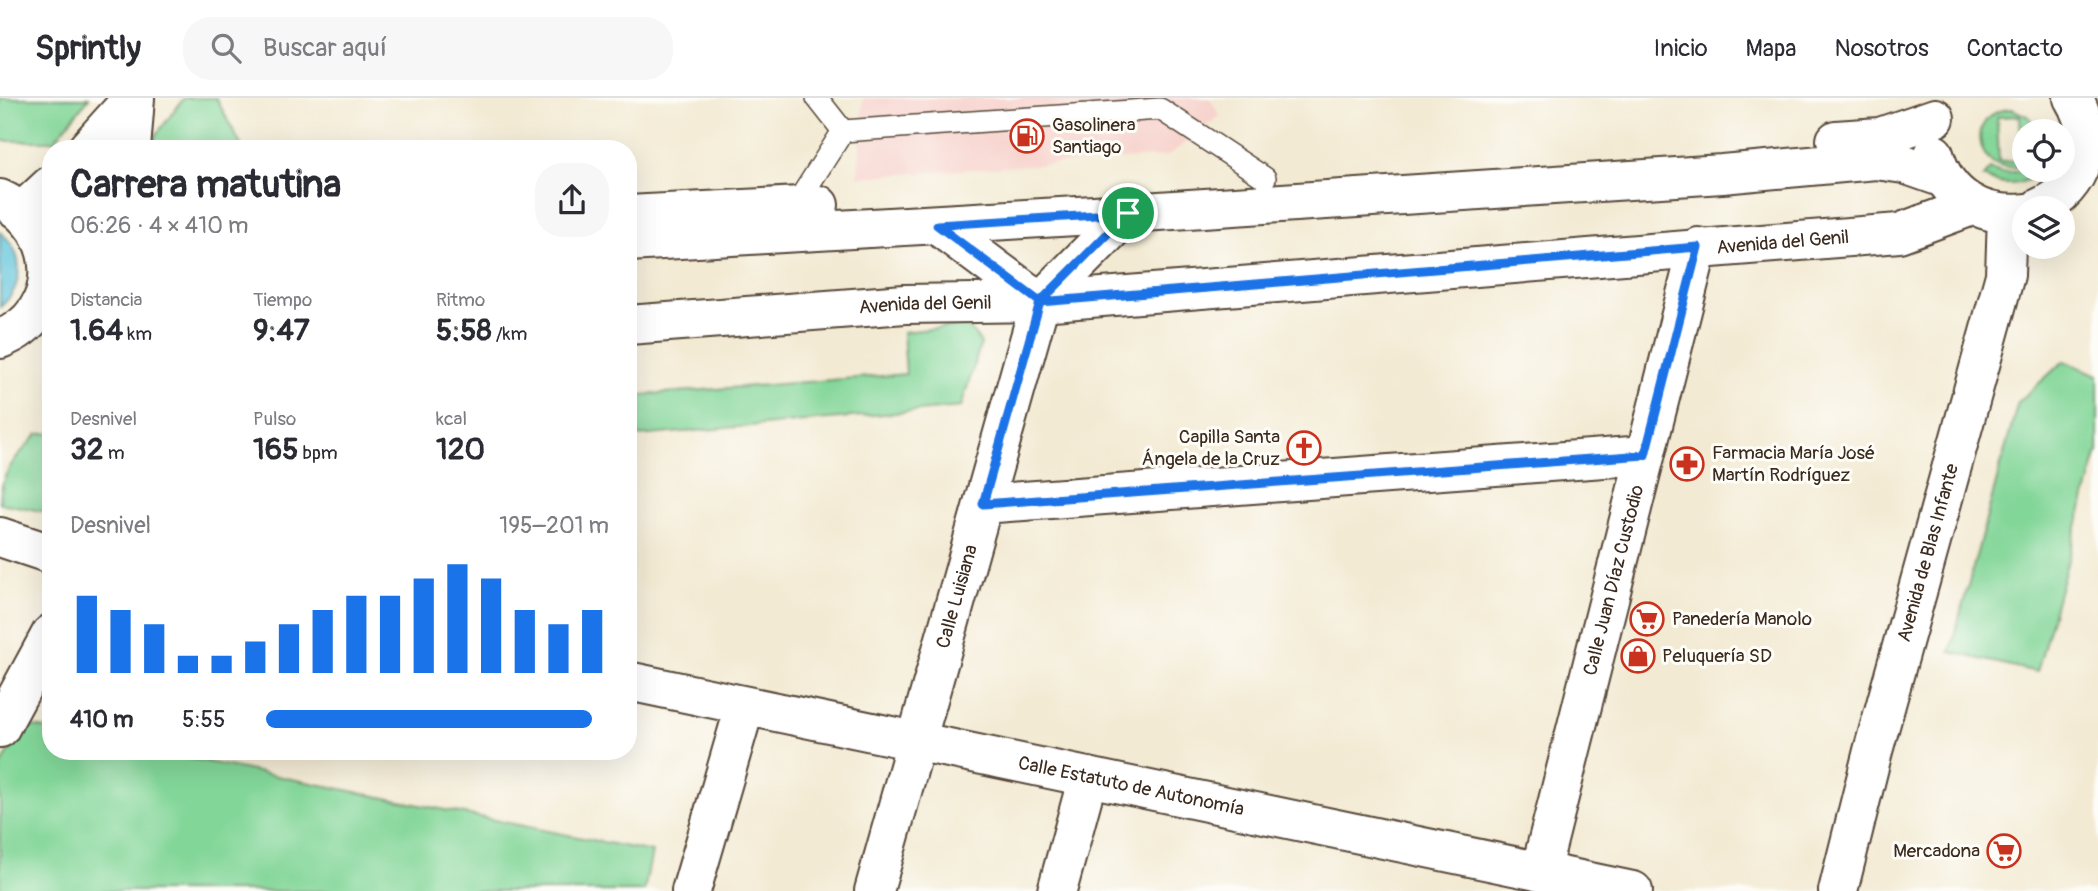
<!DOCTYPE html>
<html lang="es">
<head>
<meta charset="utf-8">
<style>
  :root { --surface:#fff; --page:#f7f7f7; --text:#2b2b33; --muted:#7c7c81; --line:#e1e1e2; --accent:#1a73e8 }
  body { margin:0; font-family:Pangolin,sans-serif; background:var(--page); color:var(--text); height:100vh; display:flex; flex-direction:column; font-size:26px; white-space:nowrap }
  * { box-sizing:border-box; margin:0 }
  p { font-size:23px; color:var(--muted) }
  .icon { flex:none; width:38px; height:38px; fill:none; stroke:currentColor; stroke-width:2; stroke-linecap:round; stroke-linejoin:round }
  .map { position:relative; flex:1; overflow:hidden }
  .details { position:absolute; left:42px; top:42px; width:595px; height:620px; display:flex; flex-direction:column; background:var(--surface); border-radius:28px; box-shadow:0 7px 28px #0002 }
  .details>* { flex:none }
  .fabs { position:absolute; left:2012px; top:21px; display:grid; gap:14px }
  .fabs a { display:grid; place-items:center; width:63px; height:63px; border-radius:50%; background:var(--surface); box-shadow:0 7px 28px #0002; font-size:35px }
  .pin { position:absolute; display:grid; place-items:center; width:60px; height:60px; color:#fff; margin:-30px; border:4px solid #fff; border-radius:50%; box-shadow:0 2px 7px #0007 }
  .round { display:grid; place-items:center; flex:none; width:74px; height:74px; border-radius:28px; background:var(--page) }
  .overview { display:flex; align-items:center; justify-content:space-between; height:119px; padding:0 28px }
  h1 { font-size:38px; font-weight:700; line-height:52px }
  .stats { display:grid; grid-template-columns:repeat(3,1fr); gap:10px; height:119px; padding:7px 28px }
  .stats div { display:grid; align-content:center }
  .stats b { font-size:30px; font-weight:700 }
  .stats small { font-size:19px; font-weight:400 }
  .stats p { font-size:19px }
  .chart { height:196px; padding:14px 28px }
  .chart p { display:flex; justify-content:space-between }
  .chart svg { width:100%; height:126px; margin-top:7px; stroke:var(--accent); stroke-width:6 }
  ul { padding:0 28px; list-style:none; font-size:23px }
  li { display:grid; grid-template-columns:112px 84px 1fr; align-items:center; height:52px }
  li i { height:18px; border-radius:9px; background:var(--accent) }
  header { display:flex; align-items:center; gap:42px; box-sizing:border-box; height:98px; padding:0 35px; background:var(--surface); border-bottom:2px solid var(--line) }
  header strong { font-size:33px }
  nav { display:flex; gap:38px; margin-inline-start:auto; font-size:24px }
  .search { width:490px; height:63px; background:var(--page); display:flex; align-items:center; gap:18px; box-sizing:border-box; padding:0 24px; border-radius:28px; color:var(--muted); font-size:26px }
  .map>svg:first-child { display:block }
</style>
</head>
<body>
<header>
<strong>Sprintly</strong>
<div class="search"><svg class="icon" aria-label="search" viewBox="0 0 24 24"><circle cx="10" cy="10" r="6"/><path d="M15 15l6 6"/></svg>Buscar aquí</div>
<nav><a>Inicio</a><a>Mapa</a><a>Nosotros</a><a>Contacto</a></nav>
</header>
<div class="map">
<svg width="2098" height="793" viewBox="0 0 2098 793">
  <rect width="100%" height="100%" fill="#fdfcf7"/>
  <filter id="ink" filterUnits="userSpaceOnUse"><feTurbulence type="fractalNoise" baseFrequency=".0143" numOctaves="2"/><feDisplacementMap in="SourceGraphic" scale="14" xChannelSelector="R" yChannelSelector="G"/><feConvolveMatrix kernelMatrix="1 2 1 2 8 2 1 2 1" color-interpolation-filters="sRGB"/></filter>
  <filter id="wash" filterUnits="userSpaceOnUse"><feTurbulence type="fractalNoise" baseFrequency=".00686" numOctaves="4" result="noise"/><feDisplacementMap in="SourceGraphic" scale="28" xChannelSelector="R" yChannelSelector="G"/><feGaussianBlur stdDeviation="1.57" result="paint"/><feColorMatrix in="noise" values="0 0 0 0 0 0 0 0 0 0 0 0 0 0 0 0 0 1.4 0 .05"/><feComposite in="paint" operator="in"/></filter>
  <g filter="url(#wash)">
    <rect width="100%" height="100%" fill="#f3ead3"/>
    <path fill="#f7d0ca" d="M863,0H1210L1220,18L1168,58L858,79Z"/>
    <g fill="#82d698" stroke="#5e805b" stroke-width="2" fill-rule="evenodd">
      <path d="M0,0H89L54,43H0Z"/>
      <path d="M184,0H216L243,51H154L155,38Z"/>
      <path d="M2012,11L2029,19L2038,33H2025V66C1976,86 1961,12 2012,11ZM2020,18L2022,63L1999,64L1997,19Z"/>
      <path d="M1990,71C2010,81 2024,67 2039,74C2023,89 2002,89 1983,79Z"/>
      <path d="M967,227L981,245L961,309L628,339V298L906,276L903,234Z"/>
      <path d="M2064,263L2098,277V353L2037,574L1950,554L2018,304Z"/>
      <path d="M51,335V415L0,405C0,374 17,358 38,336Z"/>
      <path d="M25,627L51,632V653H154L652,754L644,793H0V669Z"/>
    </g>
    <path fill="#5dc2da" stroke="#4c767c" stroke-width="2" d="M0,134C25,154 25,188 0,209Z"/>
  </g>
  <g filter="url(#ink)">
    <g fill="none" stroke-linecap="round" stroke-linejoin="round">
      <defs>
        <g id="service">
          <path d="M817,0L843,33"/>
          <path d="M795,108L843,33L1160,11L1265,80"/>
        </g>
        <g id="minor">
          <path id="s1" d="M628,227L905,206L1040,204L1899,135L1972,108"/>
          <path d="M983,406L1645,357"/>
          <path d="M0,630L51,536"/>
          <path id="s2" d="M1540,774L1698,149"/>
          <path d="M691,793L745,608"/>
          <path d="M1057,793L1088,679"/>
        </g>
        <g id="tertiary">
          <path d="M1836,42L1880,39L1935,20"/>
          <path d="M87,51L133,0"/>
          <path d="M131,51L135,0"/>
          <path d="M1934,56C1946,99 1982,120 2025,115"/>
          <path d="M0,101C62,129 67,216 0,241"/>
          <path d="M2039,110C2082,91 2098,40 2073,0"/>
          <path d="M23,113L51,87"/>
          <path d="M628,117L819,107"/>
          <path d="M937,127L1040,204"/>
          <path d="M628,144L1128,115L1722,76L1876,62L1904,66L1944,80"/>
          <path d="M0,439L51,456"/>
          <path id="s3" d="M628,583L1633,793"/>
          <path id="s4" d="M874,793L1040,204L1128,115"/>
          <path id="s5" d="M1838,793L1873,653L2005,177L2007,117"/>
        </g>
      </defs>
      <use href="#service" stroke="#574739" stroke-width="24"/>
      <use href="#minor" stroke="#574739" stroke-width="42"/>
      <use href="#tertiary" stroke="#574739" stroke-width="42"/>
      <use href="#service" stroke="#fff" stroke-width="21"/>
      <use href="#minor" stroke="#fff" stroke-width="38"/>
      <use href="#tertiary" stroke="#fff" stroke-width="38"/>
    </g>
  </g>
  <g fill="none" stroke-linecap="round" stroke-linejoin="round" filter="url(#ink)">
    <defs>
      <path id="route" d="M1128,115L1040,204L983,406L1645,357L1698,149L1040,204L937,127L1128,115"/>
    </defs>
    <use href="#route" stroke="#fff" stroke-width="14"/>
    <use href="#route" stroke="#1a73e8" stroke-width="9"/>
  </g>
  <defs>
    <symbol id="fuel-ring" viewBox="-11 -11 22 22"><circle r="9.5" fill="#fdfcf7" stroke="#c8321e" stroke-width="1.5"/><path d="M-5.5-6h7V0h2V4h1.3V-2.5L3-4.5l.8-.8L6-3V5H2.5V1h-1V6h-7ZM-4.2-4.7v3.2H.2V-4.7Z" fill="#c8321e"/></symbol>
    <symbol id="church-ring" viewBox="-11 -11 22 22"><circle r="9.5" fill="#fdfcf7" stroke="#c8321e" stroke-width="1.5"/><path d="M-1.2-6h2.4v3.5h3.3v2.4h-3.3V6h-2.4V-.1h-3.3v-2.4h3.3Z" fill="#c8321e"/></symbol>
    <symbol id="pharmacy-ring" viewBox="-11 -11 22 22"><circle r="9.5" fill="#fdfcf7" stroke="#c8321e" stroke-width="1.5"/><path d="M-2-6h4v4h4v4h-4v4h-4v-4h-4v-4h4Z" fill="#c8321e"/></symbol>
    <symbol id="supermarket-ring" viewBox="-11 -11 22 22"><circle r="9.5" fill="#fdfcf7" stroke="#c8321e" stroke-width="1.5"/><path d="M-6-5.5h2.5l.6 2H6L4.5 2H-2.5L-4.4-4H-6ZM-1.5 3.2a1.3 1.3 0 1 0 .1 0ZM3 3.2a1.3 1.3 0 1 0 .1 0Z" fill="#c8321e"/></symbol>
    <symbol id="shop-ring" viewBox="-11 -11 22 22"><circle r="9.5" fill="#fdfcf7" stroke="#c8321e" stroke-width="1.5"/><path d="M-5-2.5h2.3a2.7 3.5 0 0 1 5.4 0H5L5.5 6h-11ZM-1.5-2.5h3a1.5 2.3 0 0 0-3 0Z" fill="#c8321e"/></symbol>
  </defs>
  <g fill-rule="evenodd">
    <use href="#fuel-ring" x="1008" y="19" width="38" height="38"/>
    <use href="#church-ring" x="1285" y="331" width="38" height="38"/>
    <use href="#pharmacy-ring" x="1668" y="347" width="38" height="38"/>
    <use href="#supermarket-ring" x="1628" y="502" width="38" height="38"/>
    <use href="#shop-ring" x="1619" y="539" width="38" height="38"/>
    <use href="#supermarket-ring" x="1985" y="734" width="38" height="38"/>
  </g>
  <g text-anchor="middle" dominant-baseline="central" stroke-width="6" stroke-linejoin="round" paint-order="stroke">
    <g font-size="19" fill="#3b2a1e" stroke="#fdfcf7" text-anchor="start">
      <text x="1052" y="27">Gasolinera<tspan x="1052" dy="22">Santiago</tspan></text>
      <text x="1280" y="339" text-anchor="end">Capilla Santa<tspan x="1280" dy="22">Ángela de la Cruz</tspan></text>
      <text x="1712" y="355">Farmacia María José<tspan x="1712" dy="22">Martín Rodríguez</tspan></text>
      <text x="1672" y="521">Panedería Manolo</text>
      <text x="1662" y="558">Peluquería SD</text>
      <text x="1980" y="753" text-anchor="end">Mercadona</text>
    </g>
    <g font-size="19" fill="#3b2a1e" stroke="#fdfcf7">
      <text stroke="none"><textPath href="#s1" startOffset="1158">Avenida del Genil</textPath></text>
      <text stroke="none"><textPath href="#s1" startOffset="298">Avenida del Genil</textPath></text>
      <text stroke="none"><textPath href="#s5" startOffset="350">Avenida de Blas Infante</textPath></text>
      <text stroke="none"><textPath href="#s2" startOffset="301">Calle Juan Díaz Custodio</textPath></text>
      <text stroke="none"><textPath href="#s4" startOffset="306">Calle Luisiana</textPath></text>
      <text stroke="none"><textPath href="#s3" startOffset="514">Calle Estatuto de Autonomía</textPath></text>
    </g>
  </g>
</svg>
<div class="fabs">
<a><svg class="icon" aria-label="locate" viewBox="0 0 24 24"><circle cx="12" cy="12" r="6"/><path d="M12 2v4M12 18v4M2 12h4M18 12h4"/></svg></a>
<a><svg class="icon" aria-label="layers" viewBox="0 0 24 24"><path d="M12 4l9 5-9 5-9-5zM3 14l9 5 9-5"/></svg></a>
</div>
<div class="pin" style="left:1128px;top:115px;background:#1e9e55"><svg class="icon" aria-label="arrive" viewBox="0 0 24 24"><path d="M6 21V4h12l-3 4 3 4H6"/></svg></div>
<section class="details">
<div class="overview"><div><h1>Carrera matutina</h1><p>06:26 · 4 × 410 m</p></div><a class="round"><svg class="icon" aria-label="share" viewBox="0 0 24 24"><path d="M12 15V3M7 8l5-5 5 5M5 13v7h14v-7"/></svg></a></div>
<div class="stats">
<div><p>Distancia</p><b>1.64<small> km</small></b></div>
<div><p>Tiempo</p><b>9:47</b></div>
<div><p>Ritmo</p><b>5:58<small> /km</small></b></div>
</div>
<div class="stats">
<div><p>Desnivel</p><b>32<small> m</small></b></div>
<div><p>Pulso</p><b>165<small> bpm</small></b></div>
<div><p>kcal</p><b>120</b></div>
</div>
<div class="chart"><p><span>Desnivel</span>195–201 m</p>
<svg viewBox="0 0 160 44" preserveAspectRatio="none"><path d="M5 44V17M15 44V22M25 44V27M35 44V38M45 44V38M55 44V33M65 44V27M75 44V22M85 44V17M95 44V17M105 44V11M115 44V6M125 44V11M135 44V22M145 44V27M155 44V22"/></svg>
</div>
<ul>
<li><b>410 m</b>5:55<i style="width:95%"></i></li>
</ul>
</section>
</div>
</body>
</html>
